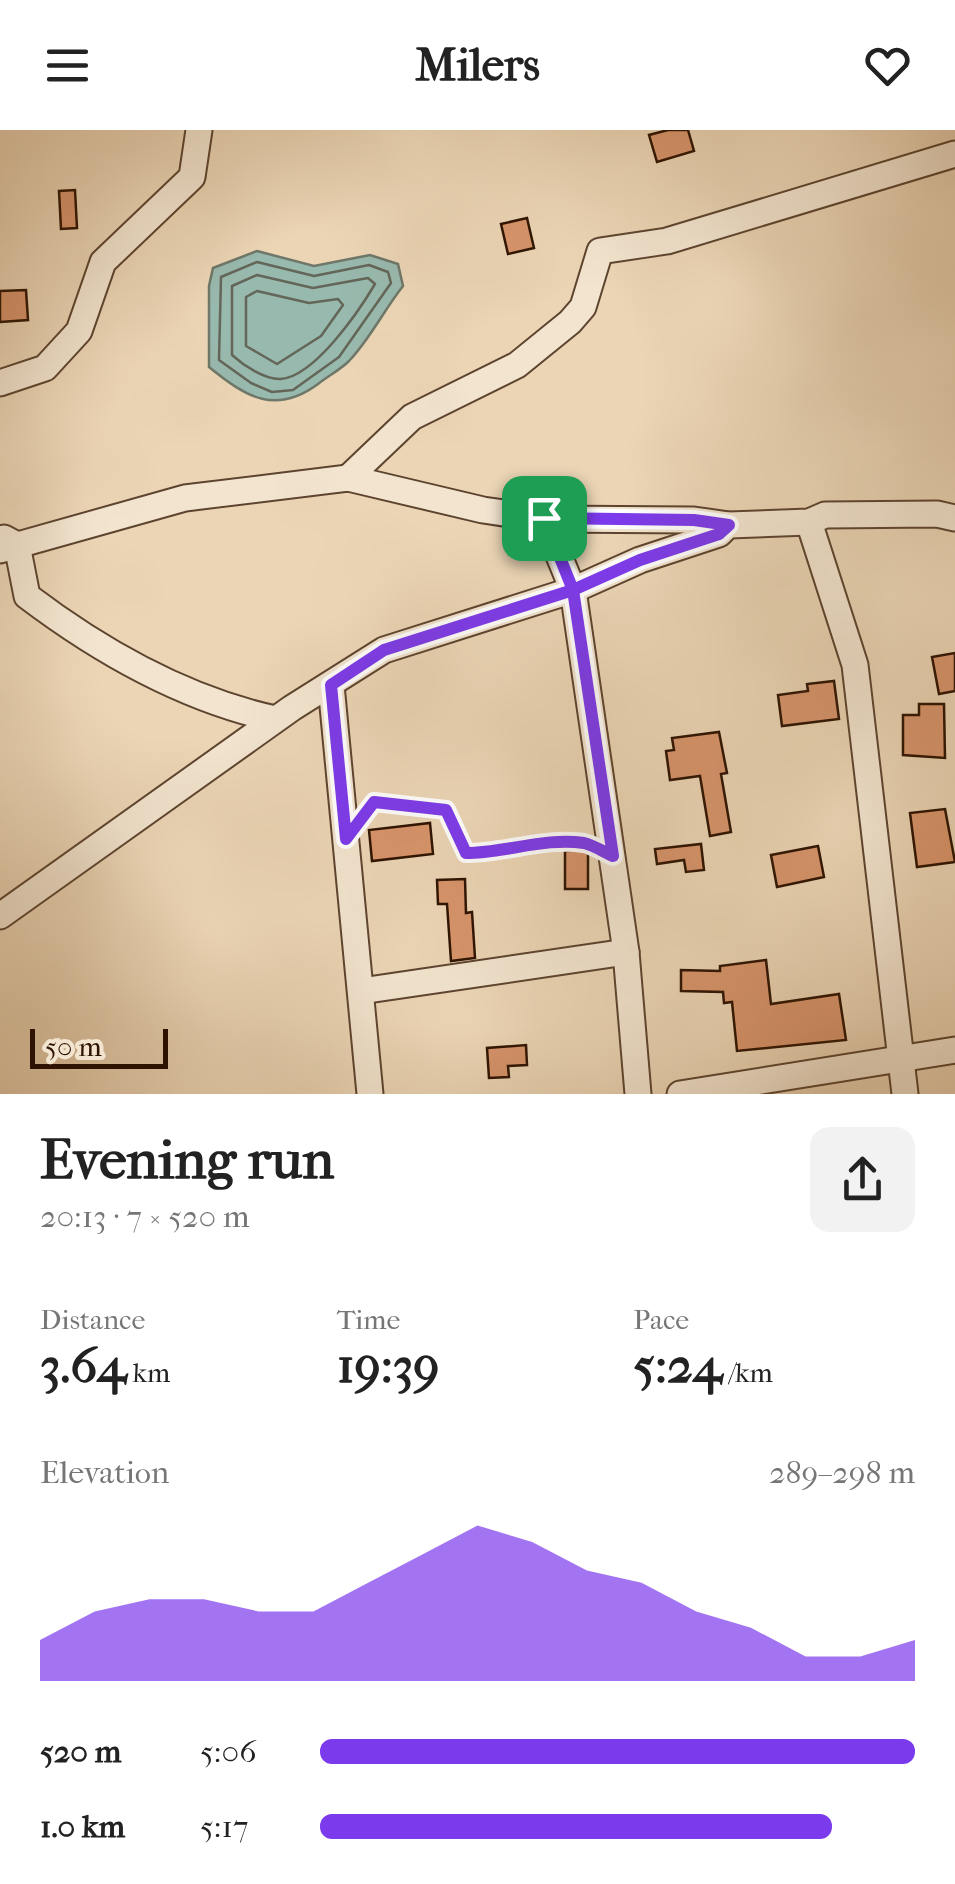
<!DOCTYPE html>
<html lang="en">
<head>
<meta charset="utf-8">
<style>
  :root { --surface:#fff; --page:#f2f2f2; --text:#222; --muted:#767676; --accent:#7c3aed }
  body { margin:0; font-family:"IM FELL French Canon",serif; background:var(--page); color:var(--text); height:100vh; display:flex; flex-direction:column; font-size:38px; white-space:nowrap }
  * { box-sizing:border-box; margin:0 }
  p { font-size:32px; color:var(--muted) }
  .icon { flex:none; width:55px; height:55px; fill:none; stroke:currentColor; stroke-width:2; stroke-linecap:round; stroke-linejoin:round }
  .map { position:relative; height:964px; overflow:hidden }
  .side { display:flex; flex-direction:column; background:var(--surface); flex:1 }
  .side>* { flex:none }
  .scale { position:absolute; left:30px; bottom:25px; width:138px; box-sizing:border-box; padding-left:10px; border:5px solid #2e1302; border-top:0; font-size:28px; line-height:35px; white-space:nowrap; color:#2e1302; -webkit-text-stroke:8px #f2e4cf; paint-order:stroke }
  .pin { position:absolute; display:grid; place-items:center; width:85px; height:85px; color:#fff; margin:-42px; border-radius:20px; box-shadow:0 5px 15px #0006 }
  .round { display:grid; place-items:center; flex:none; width:105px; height:105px; border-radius:20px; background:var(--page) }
  .overview { display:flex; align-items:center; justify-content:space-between; height:170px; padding:0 40px }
  h1 { font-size:55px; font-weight:800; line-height:75px }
  .metrics { display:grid; grid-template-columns:repeat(3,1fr); gap:15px; height:170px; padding:10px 40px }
  .metrics div { display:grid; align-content:center }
  .metrics b { font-size:50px; font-weight:800 }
  .metrics small { font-size:28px; font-weight:400 }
  .metrics p { font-size:28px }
  .chart { height:280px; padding:20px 40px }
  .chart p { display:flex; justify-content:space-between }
  .chart svg { width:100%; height:180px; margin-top:10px; fill:var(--accent); opacity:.7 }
  ul { padding:0 40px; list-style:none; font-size:32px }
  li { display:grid; grid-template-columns:160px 120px 1fr; align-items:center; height:75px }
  li i { height:25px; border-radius:12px; background:var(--accent) }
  header { display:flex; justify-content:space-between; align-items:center; height:130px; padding:0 40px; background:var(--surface); font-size:45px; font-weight:800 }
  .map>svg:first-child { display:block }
</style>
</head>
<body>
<header><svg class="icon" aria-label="menu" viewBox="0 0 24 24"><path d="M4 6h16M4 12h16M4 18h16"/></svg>Milers<svg class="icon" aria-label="heart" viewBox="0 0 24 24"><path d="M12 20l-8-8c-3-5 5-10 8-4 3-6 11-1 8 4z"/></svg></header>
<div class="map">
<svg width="955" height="964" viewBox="0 0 955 964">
  <rect width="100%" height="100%" fill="#ebd5b5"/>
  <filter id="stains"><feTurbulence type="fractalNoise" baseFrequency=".002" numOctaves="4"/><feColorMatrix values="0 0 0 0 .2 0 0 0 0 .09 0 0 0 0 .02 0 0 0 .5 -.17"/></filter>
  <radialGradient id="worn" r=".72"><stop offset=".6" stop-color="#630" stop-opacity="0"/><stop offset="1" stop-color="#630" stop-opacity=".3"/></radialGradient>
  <path fill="#98b9ae" stroke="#6e7769" stroke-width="2.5" d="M257,121L314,136L370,125L398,134L403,156C384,180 370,209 349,231C340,240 328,246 318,254C276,285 247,268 209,237V156L213,138Z"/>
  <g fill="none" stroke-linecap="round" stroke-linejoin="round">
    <g stroke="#636658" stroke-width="2.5">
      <path d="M257,132L314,146L369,135L388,142L391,153L339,227L293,260L272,262L251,253L219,230L221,147Z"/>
      <path d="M257,145L313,158L368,148L375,154C359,181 315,246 281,249C265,250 243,235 232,225V156Z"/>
      <path d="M257,161L309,173L338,169L343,175L321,206L277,234L246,216V167Z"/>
    </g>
  </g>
  <g fill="#d7946b" stroke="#2e1302" stroke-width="2.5">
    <path d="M668,0H688L694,21L657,32L649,5Z"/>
    <path d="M75,60L77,98L61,99L59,61Z"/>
    <path d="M527,88L534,118L508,124L501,94Z"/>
    <path d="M26,160L28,190L0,192V161Z"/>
    <path d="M955,523V561L939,564L932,527Z"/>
    <path d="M834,551L839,589L782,596L778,565L808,561L807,554Z"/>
    <path d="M919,574H944L945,628L903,625V585H919Z"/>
    <path d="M719,602L727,643L721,644L731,702L710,706L700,646L670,650L666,621L674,620L672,608Z"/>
    <path d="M945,679L955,732L917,737L910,683Z"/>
    <path d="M430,693L433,724L372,731L369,700Z"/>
    <path d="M701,714L704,740L686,742L684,730L657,734L655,719Z"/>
    <path d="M818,716L824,747L777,757L771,725Z"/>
    <path d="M588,720V759H565V721Z"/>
    <path d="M465,749L466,783L472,782L475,828L451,831L447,774H438L437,750Z"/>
    <path d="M766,830L771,874L839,864L846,910L737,921L732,872L724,873L723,862L681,861V840L720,841V836Z"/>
    <path d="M526,915L527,935L508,936L509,947L489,948L487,918Z"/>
  </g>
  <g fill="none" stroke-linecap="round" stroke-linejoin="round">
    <defs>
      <g id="minor">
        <path d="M0,253L45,238L79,201L103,132L192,47L199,0"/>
        <path d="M348,348L412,287L517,235L570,192L583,177L600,121L667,111L955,24"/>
        <path d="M544,389L573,460L626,822L638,964"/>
        <path d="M809,392L855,535L905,964"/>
        <path d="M4,408L17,415L27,466C101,522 184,569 275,589"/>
        <path d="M0,420L185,368L348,348L483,380L544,389L694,390L729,395L809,392L825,385L937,384L955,388"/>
        <path d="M331,555L370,964"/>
        <path d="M0,786L292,578L384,520L573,460L640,430L719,404L728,395"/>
        <path d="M361,861L626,822"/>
        <path d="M680,964L955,920"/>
      </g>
    </defs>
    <use href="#minor" stroke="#5d442f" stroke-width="29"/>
    <path stroke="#2e1302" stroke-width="4" stroke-dasharray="2.5 5" stroke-linecap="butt" d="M364,685L374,672L446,680L467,723C507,723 549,706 589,715"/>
    <use href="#minor" stroke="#f2e4cf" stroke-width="25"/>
  </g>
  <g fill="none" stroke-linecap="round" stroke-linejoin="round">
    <defs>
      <path id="route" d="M544,388L573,460L384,520L331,555L346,709L374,672L446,680L466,723C505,723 546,707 584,713C593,715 604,722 613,726L573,460L640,430L719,404L729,395L694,390L544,388"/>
    </defs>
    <use href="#route" stroke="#fff" stroke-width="20"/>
    <use href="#route" stroke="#7c3aed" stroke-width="12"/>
  </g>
  <rect width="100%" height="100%" filter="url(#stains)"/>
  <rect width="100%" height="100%" fill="url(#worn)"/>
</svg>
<div class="scale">50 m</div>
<div class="pin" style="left:544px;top:388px;background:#1e9e55"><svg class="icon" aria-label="arrive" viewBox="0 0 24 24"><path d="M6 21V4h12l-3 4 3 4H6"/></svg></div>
</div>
<section class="side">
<div class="overview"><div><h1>Evening run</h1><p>20:13 · 7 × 520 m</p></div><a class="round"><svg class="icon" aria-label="share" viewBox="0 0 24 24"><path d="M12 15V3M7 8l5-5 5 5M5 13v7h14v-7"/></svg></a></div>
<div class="metrics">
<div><p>Distance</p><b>3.64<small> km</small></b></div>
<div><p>Time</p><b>19:39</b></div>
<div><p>Pace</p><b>5:24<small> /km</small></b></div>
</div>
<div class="chart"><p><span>Elevation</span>289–298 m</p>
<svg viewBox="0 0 160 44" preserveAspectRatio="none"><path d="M0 44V34L10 27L20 24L30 24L40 27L50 27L60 20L70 13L80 6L90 10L100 17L110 20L120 27L130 31L140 38L150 38L160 34V44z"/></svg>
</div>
<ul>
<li><b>520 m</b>5:06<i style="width:100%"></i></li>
<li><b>1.0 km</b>5:17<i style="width:86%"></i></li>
</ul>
</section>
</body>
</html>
